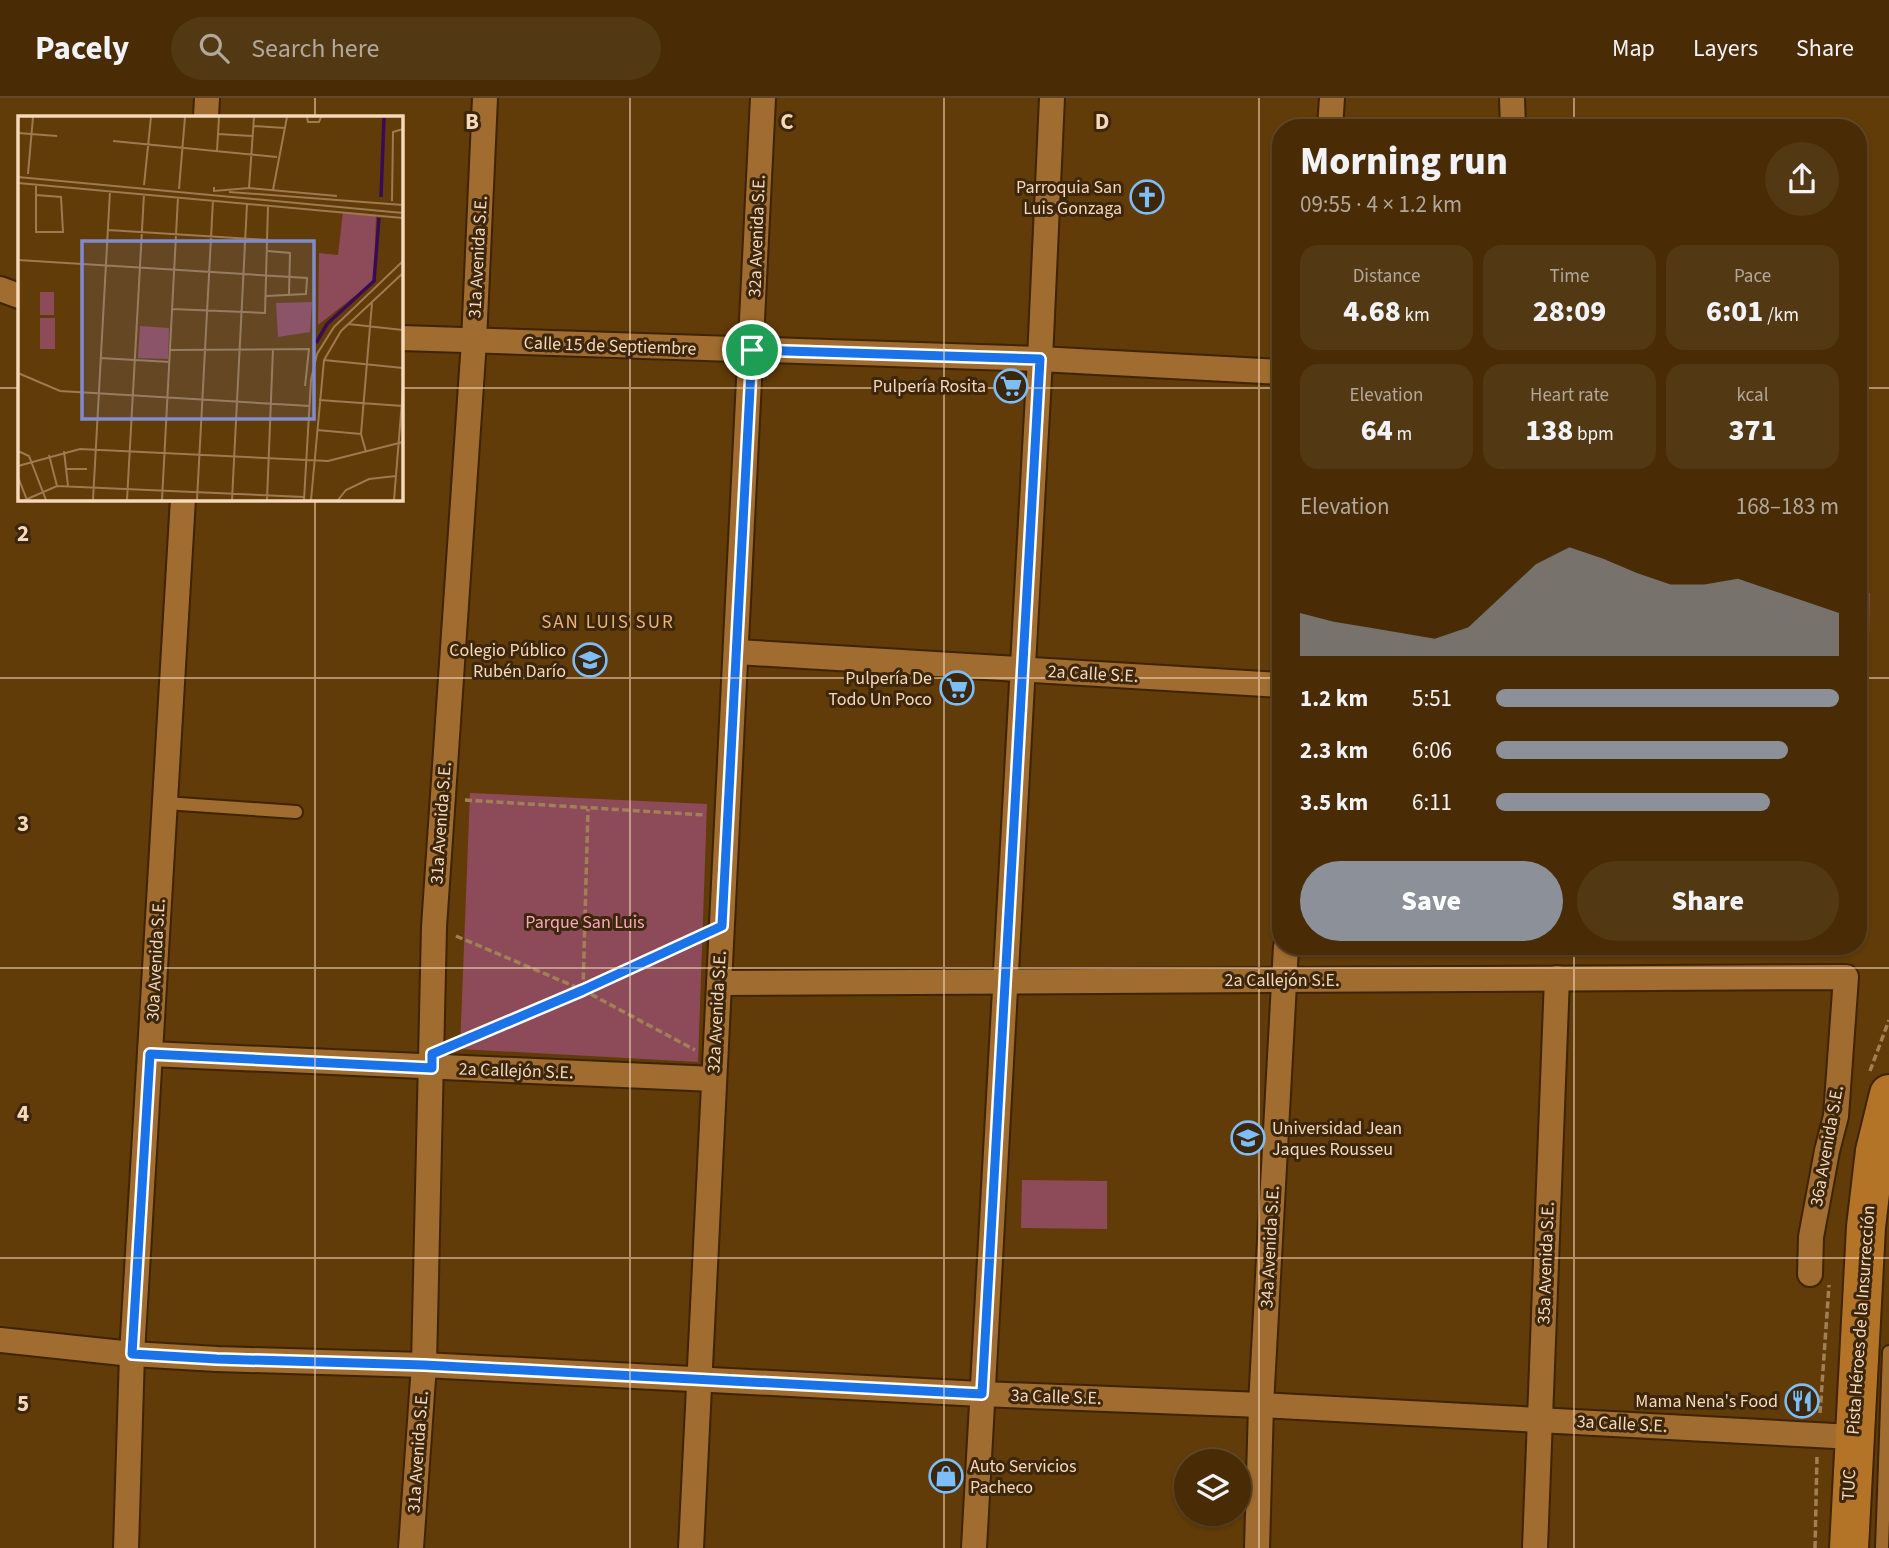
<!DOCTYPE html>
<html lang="en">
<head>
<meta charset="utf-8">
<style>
  :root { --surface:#492c06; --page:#533814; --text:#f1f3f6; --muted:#b1a79b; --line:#614828; --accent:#8c9099 }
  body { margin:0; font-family:"Source Sans 3",sans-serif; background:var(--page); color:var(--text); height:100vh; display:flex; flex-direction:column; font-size:26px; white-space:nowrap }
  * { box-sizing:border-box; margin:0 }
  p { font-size:23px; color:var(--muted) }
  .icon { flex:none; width:38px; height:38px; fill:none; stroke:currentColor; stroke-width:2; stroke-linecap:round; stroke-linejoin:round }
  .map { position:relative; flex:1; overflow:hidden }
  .side { position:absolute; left:1272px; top:21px; width:595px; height:836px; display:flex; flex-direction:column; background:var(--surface); border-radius:28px; box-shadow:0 2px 5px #0004,0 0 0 2px var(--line) }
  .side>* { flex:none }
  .controls { position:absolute; left:1174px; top:1351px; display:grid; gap:14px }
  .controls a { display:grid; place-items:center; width:77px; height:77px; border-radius:50%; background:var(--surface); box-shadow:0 2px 5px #0004,0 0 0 2px var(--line); font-size:35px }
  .pin { position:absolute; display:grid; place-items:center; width:60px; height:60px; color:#fff; margin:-30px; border:4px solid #fff; border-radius:50%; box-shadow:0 2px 7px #0007 }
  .round { display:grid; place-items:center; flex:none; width:74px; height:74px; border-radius:37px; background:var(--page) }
  .head { display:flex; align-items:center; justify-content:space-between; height:119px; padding:0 28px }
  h1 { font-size:38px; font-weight:800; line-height:52px }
  .stats { display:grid; grid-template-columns:repeat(3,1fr); gap:10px; height:119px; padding:7px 28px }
  .stats div { display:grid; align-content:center; border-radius:18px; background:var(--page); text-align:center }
  .stats b { font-size:30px; font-weight:800 }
  .stats small { font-size:19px; font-weight:400 }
  .stats p { font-size:19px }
  .chart { height:196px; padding:14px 28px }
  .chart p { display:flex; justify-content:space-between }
  .chart svg { width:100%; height:126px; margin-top:7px; fill:var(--accent); opacity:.7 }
  .primary-button { display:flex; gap:14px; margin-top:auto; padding:14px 28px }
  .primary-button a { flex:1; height:80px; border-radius:42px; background:var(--accent); color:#fff; font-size:28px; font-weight:800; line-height:80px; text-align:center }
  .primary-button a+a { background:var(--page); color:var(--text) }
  ul { padding:0 28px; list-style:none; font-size:23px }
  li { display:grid; grid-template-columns:112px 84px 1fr; align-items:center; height:52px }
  li i { height:18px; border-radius:9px; background:var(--accent) }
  header { display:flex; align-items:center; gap:42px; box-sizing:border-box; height:98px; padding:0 35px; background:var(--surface); border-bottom:2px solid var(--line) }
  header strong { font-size:33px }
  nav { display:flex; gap:38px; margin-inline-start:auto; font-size:24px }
  .search { width:490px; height:63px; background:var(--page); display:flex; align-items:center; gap:18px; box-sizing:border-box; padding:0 24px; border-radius:38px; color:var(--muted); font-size:26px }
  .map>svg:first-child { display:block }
</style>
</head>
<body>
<header>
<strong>Pacely</strong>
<div class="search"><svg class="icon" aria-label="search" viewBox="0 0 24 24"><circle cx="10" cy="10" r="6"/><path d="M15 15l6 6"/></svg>Search here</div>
<nav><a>Map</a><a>Layers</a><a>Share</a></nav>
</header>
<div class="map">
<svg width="1889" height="1450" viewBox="0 0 1889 1450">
  <rect width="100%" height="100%" fill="#613b08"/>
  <g fill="#8d4b59">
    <path d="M1870,495L1866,695L1859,731L1858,496Z"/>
    <path d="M470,695L707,706L698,964L460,951Z"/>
    <path d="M1022,1082L1107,1083V1131L1021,1130Z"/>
  </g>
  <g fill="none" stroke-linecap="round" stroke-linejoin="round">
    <defs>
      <g id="service">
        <path d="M165,705L296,714"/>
        <path d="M1882,1450L1889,1254"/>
      </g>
      <g id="minor">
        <path d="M1512,0L1513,30"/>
        <path d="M206,19L207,0"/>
        <path d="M1330,30L1332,0"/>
        <path d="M0,191L19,198"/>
        <path d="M401,240L1040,261L1281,274"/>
        <path d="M737,554L1281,587"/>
        <path d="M719,885L1846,879L1836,1018L1827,1053L1811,1139L1810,1176"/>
        <path d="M150,956L714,981"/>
        <path d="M0,1242L132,1256L217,1261L424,1267L981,1296L1261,1307L1853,1339"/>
        <path d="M126,1450L132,1256L183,401"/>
        <path d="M411,1450L424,1267L434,829L474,243L485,0"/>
        <path d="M691,1450L763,0"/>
        <path d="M974,1450L1040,261L1052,0"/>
        <path d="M1257,1450L1261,1307L1286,849"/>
        <path d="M1535,1450L1557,880"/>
      </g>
      <path id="primary" d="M1849,1450L1866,1129L1875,1053L1889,996"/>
    </defs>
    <use href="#service" stroke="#3f2403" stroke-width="16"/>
    <use href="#minor" stroke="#3f2403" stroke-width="28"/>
    <use href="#primary" stroke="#3f2403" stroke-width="42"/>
    <g stroke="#a28056" stroke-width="3.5" stroke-dasharray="7 3.5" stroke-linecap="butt">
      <path d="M465,702L705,717"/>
      <path d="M456,838L583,892L695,952"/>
      <path d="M583,892L588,711"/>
      <path d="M455,946L583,892L701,837"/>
      <path d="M1870,973L1889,922"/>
      <path d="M1820,1315L1829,1187"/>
      <path d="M1815,1450L1817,1358"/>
    </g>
    <use href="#service" stroke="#a06c2f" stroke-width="12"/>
    <use href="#minor" stroke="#a06c2f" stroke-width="24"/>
    <use href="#primary" stroke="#b37427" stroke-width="38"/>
  </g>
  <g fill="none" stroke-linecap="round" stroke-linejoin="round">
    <defs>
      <path id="route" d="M752,252L1040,261L982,1296L424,1267L217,1261L132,1256L150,956L432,970V956L583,892L722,828Z"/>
    </defs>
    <use href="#route" stroke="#fff" stroke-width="14"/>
    <use href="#route" stroke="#1a73e8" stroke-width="9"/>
  </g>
  <path fill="none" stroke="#f6d8bb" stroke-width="2" stroke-opacity="0.55" d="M315,0V19M630,0V1450M944,0V1450M1259,0V1450M1574,0V30M0,290H19M401,290H1281M1858,290H1889M315,401V1450M0,580H1281M1858,580H1889M1574,849V1450M0,870H1889M0,1160H1889"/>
  <defs>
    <symbol id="church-ring" viewBox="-11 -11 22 22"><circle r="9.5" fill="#3c260c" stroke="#7dbef9" stroke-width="1.5"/><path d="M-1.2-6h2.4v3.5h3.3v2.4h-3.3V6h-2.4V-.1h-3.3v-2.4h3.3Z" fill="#7dbef9"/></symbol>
    <symbol id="supermarket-ring" viewBox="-11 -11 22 22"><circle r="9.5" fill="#3c260c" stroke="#7dbef9" stroke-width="1.5"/><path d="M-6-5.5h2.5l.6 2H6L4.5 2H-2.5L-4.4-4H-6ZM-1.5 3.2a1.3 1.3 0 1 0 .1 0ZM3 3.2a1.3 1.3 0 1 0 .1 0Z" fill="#7dbef9"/></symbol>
    <symbol id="school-ring" viewBox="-11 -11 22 22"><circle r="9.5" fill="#3c260c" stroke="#7dbef9" stroke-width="1.5"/><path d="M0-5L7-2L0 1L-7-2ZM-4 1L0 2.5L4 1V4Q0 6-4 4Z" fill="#7dbef9"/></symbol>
    <symbol id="restaurant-ring" viewBox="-11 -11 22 22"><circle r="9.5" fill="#3c260c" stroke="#7dbef9" stroke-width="1.5"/><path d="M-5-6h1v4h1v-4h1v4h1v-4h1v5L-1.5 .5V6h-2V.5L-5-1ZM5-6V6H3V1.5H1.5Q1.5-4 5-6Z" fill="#7dbef9"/></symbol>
    <symbol id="shop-ring" viewBox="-11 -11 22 22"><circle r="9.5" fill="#3c260c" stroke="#7dbef9" stroke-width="1.5"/><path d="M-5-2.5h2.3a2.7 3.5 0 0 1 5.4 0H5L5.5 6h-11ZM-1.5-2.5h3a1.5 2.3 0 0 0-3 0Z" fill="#7dbef9"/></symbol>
  </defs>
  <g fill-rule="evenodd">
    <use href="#church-ring" x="1128" y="80" width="38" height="38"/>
    <use href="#supermarket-ring" x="992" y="269" width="38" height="38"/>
    <use href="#school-ring" x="571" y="543" width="38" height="38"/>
    <use href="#supermarket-ring" x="938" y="571" width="38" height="38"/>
    <use href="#school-ring" x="1229" y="1021" width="38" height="38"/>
    <use href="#restaurant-ring" x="1783" y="1284" width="38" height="38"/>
    <use href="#shop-ring" x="927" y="1359" width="38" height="38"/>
  </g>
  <g text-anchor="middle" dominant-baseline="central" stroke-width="6" stroke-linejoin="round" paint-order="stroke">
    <g font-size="18" fill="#f6d8bb" stroke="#3c260c" text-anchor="end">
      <text x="1122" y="89">Parroquia San<tspan x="1122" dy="21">Luis Gonzaga</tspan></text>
      <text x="986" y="288">Pulpería Rosita</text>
      <text x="566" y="552">Colegio Público<tspan x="566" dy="21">Rubén Darío</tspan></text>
      <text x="932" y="580">Pulpería De<tspan x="932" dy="21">Todo Un Poco</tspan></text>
      <text x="1272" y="1030" text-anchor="start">Universidad Jean<tspan x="1272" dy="21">Jaques Rousseu</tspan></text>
      <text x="1778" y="1303">Mama Nena's Food</text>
      <text x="970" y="1368" text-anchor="start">Auto Servicios<tspan x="970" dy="21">Pacheco</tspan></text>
    </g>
    <g font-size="18" fill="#f6d8bb" stroke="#3c260c">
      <text transform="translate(757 138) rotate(-88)">32a Avenida S.E.</text>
      <text transform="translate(478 159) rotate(-87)">31a Avenida S.E.</text>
      <text transform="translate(610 248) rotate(2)">Calle 15 de Septiembre</text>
      <text transform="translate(1093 576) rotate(3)">2a Calle S.E.</text>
      <text transform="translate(441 725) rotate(-86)">31a Avenida S.E.</text>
      <text transform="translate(156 862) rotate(-87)">30a Avenida S.E.</text>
      <text x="1282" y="882">2a Callejón S.E.</text>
      <text transform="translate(717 914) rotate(-87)">32a Avenida S.E.</text>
      <text transform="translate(516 973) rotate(2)">2a Callejón S.E.</text>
      <text transform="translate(1827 1048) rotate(-80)">36a Avenida S.E.</text>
      <text transform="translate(1270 1149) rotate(-87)">34a Avenida S.E.</text>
      <text transform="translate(1546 1165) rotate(-88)">35a Avenida S.E.</text>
      <text transform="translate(1861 1222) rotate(-86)">Pista Héroes de la Insurrección</text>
      <text transform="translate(1056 1299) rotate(2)">3a Calle S.E.</text>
      <text transform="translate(1622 1326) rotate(3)">3a Calle S.E.</text>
      <text transform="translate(418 1354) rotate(-86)">31a Avenida S.E.</text>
      <text transform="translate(1849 1387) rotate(-87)">TUC</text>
    </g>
    <g font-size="18" fill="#f7a9b8" stroke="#3c260c">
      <text x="585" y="824">Parque San Luis</text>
    </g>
    <g font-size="19" letter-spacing="2" fill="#ebb276" stroke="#3c260c">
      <text x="608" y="524">SAN LUIS SUR</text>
    </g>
  </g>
  <g transform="translate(18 18)">
    <rect width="385" height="385" fill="#613b08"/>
    <path d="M325,96L358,99L356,165L300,209L301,137L320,139ZM22,176H36V199H22ZM294,186L292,216L260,221L258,187ZM22,202H37V233H22ZM122,210L151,212L150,243L120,242Z" fill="#8d4b59"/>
    <path fill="none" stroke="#390b57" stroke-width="3.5" d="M363,81L366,1M298,227L309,208L356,165L361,102"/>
    <path fill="none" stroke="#9d7a50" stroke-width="2" d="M289,1L290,6H301L303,1M235,10L267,12M0,17L39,20M200,18L234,20M95,25L259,41M199,35L201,1M10,58L15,1M0,61L385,97M0,67L385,102M126,69L133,1M196,71V75L231,72L319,80M231,72L236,1M161,73L167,1M255,74L269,1M211,76L385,89M18,79L43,81L45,116H18V68M374,85L375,16L385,13M90,114L250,124M250,135L272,137L271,179M0,144L289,162L288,178L248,180M154,193L247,197L250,90M330,208L385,214M152,234L291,233L287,270M82,242L152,246M306,244L385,252M0,257L42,275L292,290M301,284L385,290M299,314L343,318M0,335L11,340L28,384M46,335L50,370M348,336L343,318L354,187M31,339L39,370M0,350L62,333L310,345L385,326M48,353H69M0,361L9,384M7,384L39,370L286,381M75,384L92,75M109,384L126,78M144,384L160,81M179,384L195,84M214,384L229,88M249,384L255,233M286,384L293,264L299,238L316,211L385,145M293,384L306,244L323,215L385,157M320,384L328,374L351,363L378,360M376,384L385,273"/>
    <path fill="#7f8ccb" fill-opacity="0.15" stroke="#7f8ccb" stroke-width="3.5" d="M64,125H296V303H64Z"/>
    <rect width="385" height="385" fill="none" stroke="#f6d8bb" stroke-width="3.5"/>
  </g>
  <g font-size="23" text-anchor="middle" font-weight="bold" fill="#f6d8bb" stroke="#3c260c" stroke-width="6" stroke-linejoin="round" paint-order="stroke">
    <text x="472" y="31">B</text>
    <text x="787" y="31">C</text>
    <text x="1102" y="31">D</text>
    <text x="23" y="443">2</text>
    <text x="23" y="733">3</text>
    <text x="23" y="1023">4</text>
    <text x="23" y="1313">5</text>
  </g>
</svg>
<div class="controls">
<a><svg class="icon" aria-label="layers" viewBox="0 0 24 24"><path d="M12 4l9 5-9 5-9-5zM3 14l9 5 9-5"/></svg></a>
</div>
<div class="pin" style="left:752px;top:252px;background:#1e9e55"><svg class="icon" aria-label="arrive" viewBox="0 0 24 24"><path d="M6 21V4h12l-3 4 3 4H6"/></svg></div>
<section class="side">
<div class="head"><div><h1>Morning run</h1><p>09:55 · 4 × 1.2 km</p></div><a class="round"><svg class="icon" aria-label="share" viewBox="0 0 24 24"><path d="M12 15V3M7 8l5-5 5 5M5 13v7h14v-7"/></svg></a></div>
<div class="stats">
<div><p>Distance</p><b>4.68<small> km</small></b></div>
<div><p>Time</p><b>28:09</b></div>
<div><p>Pace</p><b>6:01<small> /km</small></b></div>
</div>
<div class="stats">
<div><p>Elevation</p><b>64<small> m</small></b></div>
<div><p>Heart rate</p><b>138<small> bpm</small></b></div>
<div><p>kcal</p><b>371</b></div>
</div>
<div class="chart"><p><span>Elevation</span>168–183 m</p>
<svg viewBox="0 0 160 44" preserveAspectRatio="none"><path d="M0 44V29L10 32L20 34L30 36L40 38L50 34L60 23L70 12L80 6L90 10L100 15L110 19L120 19L130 17L140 21L150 25L160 29V44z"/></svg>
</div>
<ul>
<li><b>1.2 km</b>5:51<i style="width:100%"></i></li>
<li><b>2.3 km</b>6:06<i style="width:85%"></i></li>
<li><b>3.5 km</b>6:11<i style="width:80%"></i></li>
</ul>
<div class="primary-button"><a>Save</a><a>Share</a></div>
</section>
</div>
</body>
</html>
